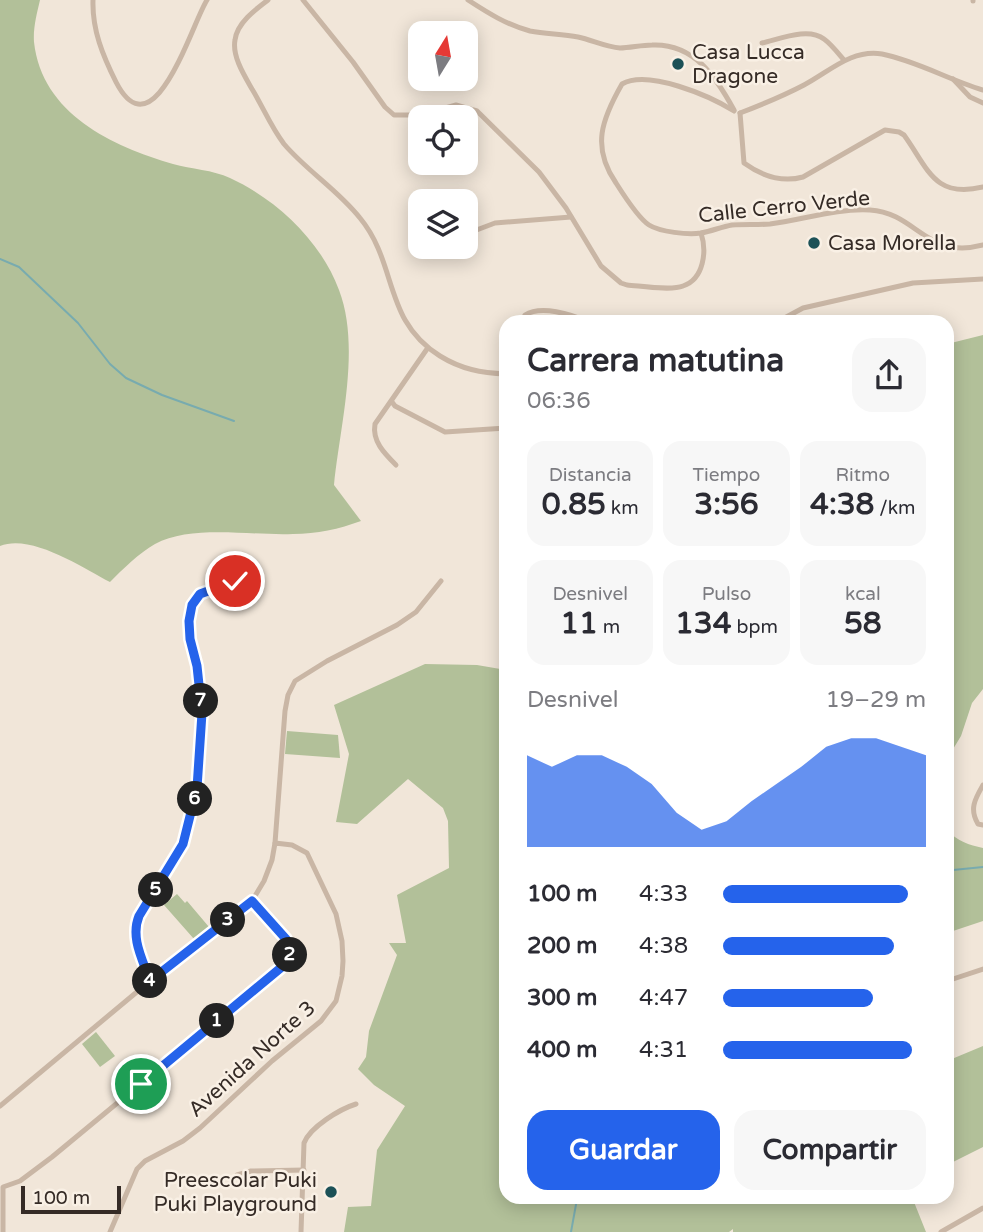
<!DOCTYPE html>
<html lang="es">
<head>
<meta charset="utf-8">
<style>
  :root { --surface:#fff; --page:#f7f7f7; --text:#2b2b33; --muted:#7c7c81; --accent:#2563eb }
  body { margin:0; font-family:"Varela Round",sans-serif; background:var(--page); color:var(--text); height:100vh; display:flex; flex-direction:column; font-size:26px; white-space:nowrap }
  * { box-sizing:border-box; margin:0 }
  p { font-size:23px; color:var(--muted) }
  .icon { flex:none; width:38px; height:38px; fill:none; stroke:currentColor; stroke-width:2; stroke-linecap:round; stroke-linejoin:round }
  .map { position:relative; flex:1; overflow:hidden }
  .drawer { position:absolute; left:499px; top:315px; width:455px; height:889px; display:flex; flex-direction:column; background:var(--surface); border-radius:21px; box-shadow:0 4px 18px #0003 }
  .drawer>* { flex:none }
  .needle { width:46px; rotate:11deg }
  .controls { position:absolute; left:408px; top:21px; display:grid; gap:14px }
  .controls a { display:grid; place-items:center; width:70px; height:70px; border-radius:14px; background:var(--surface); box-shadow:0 4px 18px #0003; font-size:35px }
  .scale { position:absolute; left:21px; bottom:18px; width:100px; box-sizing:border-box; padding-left:7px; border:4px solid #352b26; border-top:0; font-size:19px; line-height:24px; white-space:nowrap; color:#352b26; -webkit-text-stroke:5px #f9f0e5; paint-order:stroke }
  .pin { position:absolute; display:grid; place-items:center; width:60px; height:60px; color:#fff; margin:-30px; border:4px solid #fff; border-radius:50%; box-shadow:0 2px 7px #0007 }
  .km { position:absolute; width:35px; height:35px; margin:-18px; border-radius:50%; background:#222; color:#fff; font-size:19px; line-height:35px; text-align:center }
  .round { display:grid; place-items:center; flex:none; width:74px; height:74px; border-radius:21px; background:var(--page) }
  .overview { display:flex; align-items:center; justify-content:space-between; height:119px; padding:0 28px }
  h1 { font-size:32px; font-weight:700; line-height:52px }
  .metrics { display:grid; grid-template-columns:repeat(3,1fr); gap:10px; height:119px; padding:7px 28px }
  .metrics div { display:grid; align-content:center; border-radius:18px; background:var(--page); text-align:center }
  .metrics b { font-size:30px; font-weight:700 }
  .metrics small { font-size:19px; font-weight:400 }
  .metrics p { font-size:19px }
  .chart { height:196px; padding:14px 28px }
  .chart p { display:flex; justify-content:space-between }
  .chart svg { width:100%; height:126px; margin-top:7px; fill:var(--accent); opacity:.7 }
  .button { display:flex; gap:14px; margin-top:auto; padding:14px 28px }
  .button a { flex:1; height:80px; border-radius:21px; background:var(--accent); color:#fff; font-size:28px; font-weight:700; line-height:80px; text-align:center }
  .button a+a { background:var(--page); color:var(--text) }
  ul { padding:0 28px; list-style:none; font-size:23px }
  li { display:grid; grid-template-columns:112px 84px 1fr; align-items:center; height:52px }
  li i { height:18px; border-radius:9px; background:var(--accent) }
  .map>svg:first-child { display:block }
</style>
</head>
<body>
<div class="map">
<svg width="983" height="1232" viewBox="0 0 983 1232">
  <rect width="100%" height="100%" fill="#f1e6d9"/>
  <g fill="#b2c099">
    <path d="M0,0H40C37,13 33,28 34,42C42,114 112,146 173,164C191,169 213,170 230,178C276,199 321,241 339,290C361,347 340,426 334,485L361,521C339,529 317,534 293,534C253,536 191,524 155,544C139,553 123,569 110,582C83,568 31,533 0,546Z"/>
    <path d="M983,335V689L972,703L961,736L947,759V344Z"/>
    <path d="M425,664L477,665L506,670V1197H912L926,1232H733V1229L729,1232H344L348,1207L371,1206L377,1150L405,1106L374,1085L358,1069L366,1057L369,1031L397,955L389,943H406L397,895L449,868L448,821L443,808L408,779L357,824L336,822L349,754L334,705Z"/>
    <path d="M287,731L338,735L340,758L285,754Z"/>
    <path d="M947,830C957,841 969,845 983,848V921L947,933Z"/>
    <path d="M177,894L185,903L187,901L209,927L194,939L164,905Z"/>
    <path d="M96,1032L115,1056L100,1067L82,1044Z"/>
    <path d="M983,1046V1147L947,1165V1061Z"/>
  </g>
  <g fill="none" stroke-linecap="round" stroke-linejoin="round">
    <g stroke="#78abaf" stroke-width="2">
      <path d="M0,259L19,267L78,323L110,364L126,378L162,395L234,421"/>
      <path d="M947,874L953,870L983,867"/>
      <path d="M571,1232L577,1199L582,1197"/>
    </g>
    <g stroke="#c9b6a5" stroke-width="5">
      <path d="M93,0C92,30 103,56 116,82C154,156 192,23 207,0"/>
      <path d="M268,0C256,9 237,23 235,40C232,56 244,75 252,89C263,107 271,127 284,144C307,171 338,190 360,218C398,264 383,321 440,356C461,369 481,373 506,374"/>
      <path d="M303,0L353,62L385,107L394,115H421L456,105L477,111L539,172L566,208L601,266L621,283L627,285C641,286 671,291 683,286C704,279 707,251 701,233"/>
      <path d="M468,0C488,13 507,25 530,31C546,34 562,34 578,37C592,40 606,47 620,48C630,48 641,45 652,45C694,43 716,77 734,110"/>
      <path d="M973,0V1"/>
      <path d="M762,43C780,39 808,27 824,39C831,44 838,53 844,60"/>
      <path d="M953,79L970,97L983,103"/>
      <path d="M734,111C710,96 648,69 622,84C602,119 591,147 616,183C623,194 638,218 649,225C660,232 688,235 701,233C712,231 721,227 732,225C745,224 757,225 770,224C802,220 837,208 870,210C917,213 926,260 983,245"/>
      <path d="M740,113L744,163C762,176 781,183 803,177L885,130L899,132L904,135C928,168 934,199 983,187"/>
      <path d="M740,113C761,105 783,96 804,85C829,72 851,49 882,54C917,61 949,80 983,90"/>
      <path d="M466,234L495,223L571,217"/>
      <path d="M525,315C541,305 571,314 588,322"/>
      <path d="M777,322L803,308L913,283L983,279"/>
      <path d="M392,402L395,406L445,432L506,428"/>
      <path d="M396,465C384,453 372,441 375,424L427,349"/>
      <path d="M983,785C975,799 969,809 978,824L983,825"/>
      <path d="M275,843L285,711L288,695L295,681L327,661L397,625L416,612L441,581"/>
      <path d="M150,981L137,943L136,924L183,844L197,788L202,713L197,666L190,639L189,621L192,605L200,594L235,581L257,577"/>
      <path d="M947,981L983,969"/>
      <path d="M0,1106L150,981L252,901L264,881L272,860L275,843L292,845L307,853L336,914L342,941L343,961L342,976L336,1001L321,1021L272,1061L200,1128L183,1141L145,1161L137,1169L110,1232"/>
      <path d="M237,1175L251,1171L304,1170"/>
      <path d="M3,1232V1187L20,1181L52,1157L289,961L290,946L286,939L252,901"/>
      <path d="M301,1232L304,1143C310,1127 340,1109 356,1104"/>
      <path d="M941,1232L983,1208"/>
    </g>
  </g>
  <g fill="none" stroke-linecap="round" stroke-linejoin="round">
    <defs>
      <path id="route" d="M141,1084L289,961V946L286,939L252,901L150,981C143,960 130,938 139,916L183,844L197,788L202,713L197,666L190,639L189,621L192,605L200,594L235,581"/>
    </defs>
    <use href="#route" stroke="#fff" stroke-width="14"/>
    <use href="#route" stroke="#2563eb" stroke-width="9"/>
  </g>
  <g fill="#1c5157" stroke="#f9f0e5" stroke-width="2.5">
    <circle cx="678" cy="64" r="7"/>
    <circle cx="814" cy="243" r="7"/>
    <circle cx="331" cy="1192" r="7"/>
  </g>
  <g text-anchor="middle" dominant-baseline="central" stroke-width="5" stroke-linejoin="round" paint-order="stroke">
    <g font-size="21" fill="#352b26" stroke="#f9f0e5" text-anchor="start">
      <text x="692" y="52">Casa Lucca<tspan x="692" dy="24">Dragone</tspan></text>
      <text x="828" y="243">Casa Morella</text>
      <text x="317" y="1180" text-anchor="end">Preescolar Puki<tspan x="317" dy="24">Puki Playground</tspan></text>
    </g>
    <g font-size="21" fill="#352b26" stroke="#f9f0e5">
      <text transform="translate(784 207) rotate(-6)">Calle Cerro Verde</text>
      <text transform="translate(252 1059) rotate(-42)">Avenida Norte 3</text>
    </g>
  </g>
</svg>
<div class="controls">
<a><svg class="needle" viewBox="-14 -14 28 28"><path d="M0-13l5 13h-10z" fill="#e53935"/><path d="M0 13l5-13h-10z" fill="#7c7c81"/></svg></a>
<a><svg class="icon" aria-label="locate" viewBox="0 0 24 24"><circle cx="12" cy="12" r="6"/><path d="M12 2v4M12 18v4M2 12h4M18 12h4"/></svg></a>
<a><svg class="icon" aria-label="layers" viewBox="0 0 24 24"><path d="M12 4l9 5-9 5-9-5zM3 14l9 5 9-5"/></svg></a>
</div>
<div class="scale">100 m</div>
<div class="pin" style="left:141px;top:1084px;background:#1e9e55"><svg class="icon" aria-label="arrive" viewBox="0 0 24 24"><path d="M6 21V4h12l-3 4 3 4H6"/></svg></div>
<div class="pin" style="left:235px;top:581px;background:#d93025"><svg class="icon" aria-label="check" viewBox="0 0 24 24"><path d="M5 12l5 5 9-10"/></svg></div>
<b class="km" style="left:217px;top:1021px">1</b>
<b class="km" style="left:290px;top:955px">2</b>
<b class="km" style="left:228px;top:920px">3</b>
<b class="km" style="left:150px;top:981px">4</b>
<b class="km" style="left:156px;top:890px">5</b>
<b class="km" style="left:195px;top:799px">6</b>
<b class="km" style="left:201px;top:701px">7</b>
<section class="drawer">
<div class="overview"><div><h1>Carrera matutina</h1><p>06:36</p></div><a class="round"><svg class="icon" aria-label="share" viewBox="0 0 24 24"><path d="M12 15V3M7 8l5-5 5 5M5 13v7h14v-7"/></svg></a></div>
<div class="metrics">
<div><p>Distancia</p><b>0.85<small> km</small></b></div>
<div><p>Tiempo</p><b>3:56</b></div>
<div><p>Ritmo</p><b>4:38<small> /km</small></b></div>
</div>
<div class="metrics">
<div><p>Desnivel</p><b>11<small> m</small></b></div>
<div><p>Pulso</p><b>134<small> bpm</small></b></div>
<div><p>kcal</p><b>58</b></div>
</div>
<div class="chart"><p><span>Desnivel</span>19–29 m</p>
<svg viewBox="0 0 160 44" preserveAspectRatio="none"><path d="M0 44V12L10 16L20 12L30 12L40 16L50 22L60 32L70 38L80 35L90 28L100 22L110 16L120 9L130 6L140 6L150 9L160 12V44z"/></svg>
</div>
<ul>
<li><b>100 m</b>4:33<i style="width:91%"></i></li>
<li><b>200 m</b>4:38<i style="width:84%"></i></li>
<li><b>300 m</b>4:47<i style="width:74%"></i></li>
<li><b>400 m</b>4:31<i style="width:93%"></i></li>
</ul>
<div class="button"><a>Guardar</a><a>Compartir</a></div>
</section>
</div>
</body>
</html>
